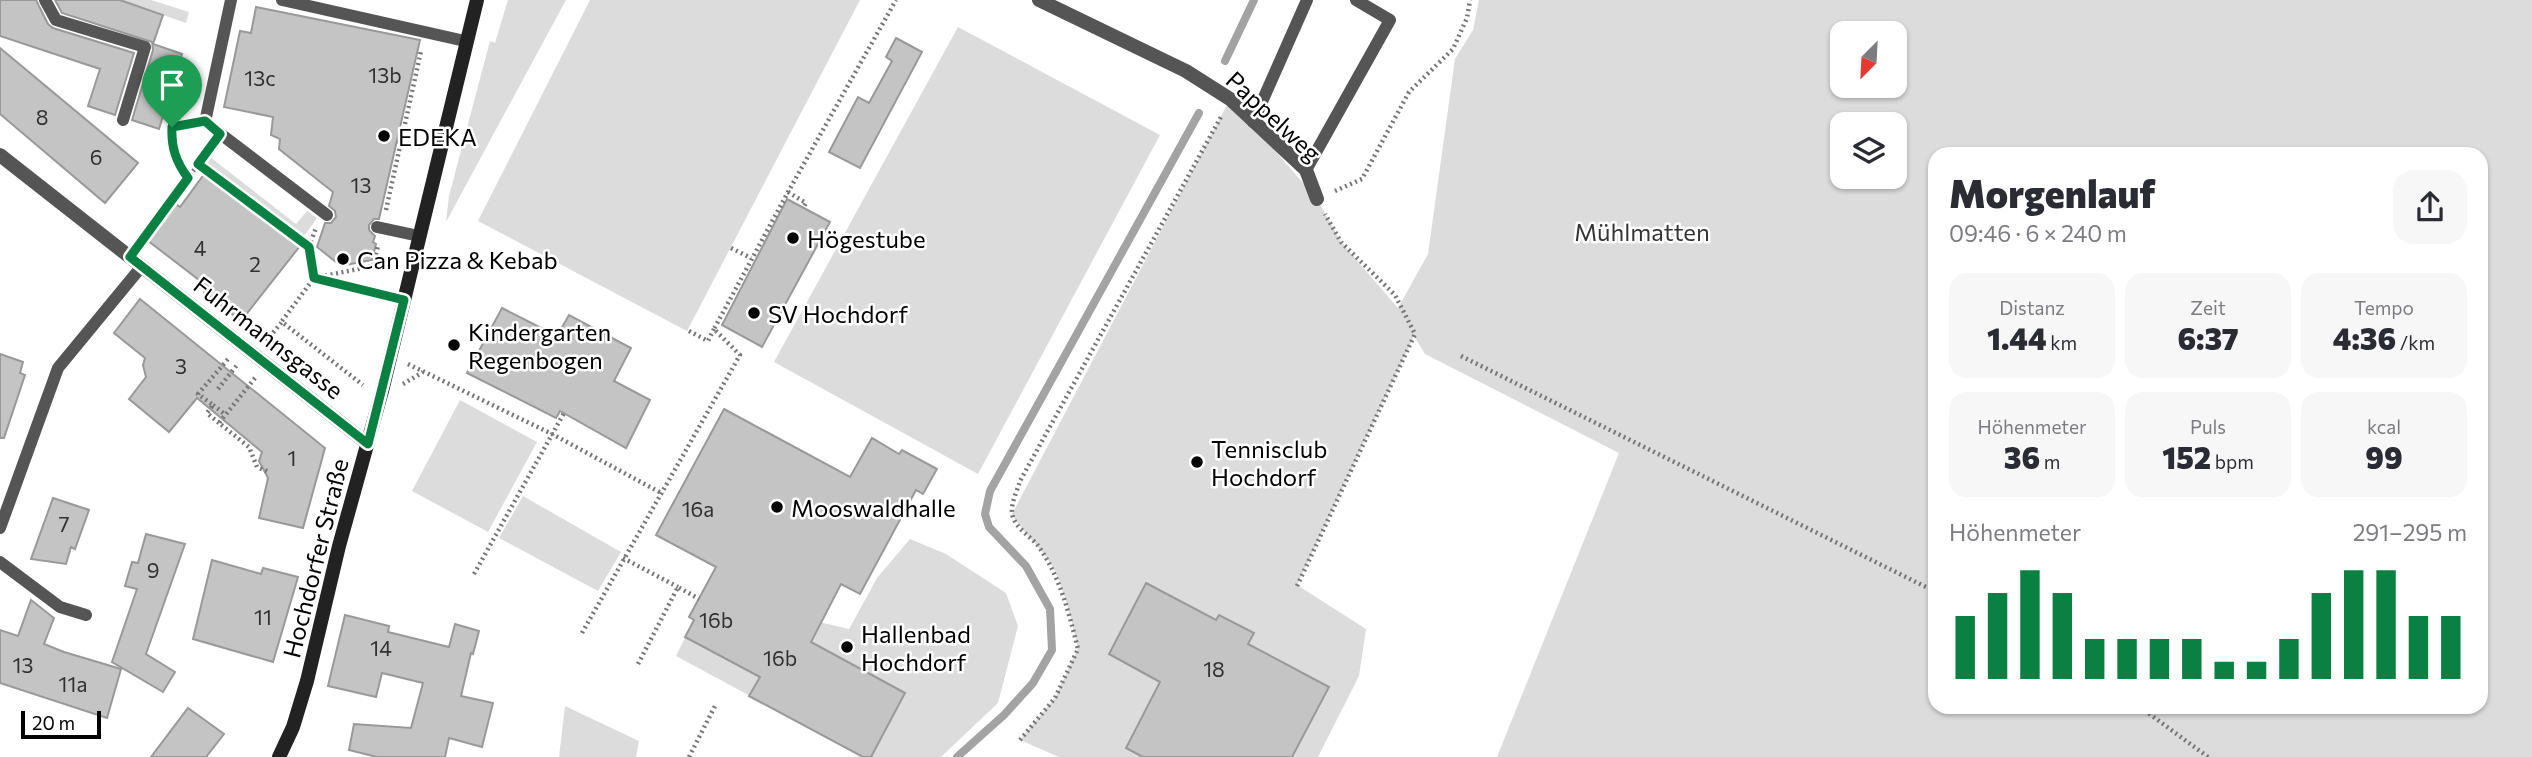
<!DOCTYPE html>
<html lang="de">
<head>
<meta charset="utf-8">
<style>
  :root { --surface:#fff; --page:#f7f7f7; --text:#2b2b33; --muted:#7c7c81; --accent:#0b8043 }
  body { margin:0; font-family:Commissioner,sans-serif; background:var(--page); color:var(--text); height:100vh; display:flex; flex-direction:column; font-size:26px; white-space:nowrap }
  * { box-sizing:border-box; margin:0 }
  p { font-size:23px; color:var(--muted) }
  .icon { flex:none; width:38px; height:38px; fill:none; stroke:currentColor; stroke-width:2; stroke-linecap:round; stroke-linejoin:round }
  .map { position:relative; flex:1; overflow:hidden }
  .panel { position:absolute; left:1928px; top:147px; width:560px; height:567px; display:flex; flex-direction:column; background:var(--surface); border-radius:21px; box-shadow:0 2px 5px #0004 }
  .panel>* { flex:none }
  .needle { width:46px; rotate:204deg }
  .buttons { position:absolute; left:1830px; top:21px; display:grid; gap:14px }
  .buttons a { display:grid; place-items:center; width:77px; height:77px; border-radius:14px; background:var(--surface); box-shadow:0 2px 5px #0004; font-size:35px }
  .scale { position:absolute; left:21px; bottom:18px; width:80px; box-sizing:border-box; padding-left:7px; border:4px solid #000; border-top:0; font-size:19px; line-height:24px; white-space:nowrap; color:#000; -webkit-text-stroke:5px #fff; paint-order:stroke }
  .pin { position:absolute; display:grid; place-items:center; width:60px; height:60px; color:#fff; margin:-72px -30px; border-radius:50% 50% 50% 0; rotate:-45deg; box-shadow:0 0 7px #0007 }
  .pin .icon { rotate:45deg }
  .round { display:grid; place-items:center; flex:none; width:74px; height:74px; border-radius:21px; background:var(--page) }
  .headline { display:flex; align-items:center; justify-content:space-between; height:119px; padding:0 21px }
  h1 { font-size:38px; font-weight:800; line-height:52px }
  .stats { display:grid; grid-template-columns:repeat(3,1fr); gap:10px; height:119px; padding:7px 21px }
  .stats div { display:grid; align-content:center; border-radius:18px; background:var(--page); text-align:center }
  .stats b { font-size:30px; font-weight:800 }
  .stats small { font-size:19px; font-weight:400 }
  .stats p { font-size:19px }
  .chart { height:196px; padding:14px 21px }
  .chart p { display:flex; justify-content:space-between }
  .chart svg { width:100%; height:126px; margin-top:7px; stroke:var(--accent); stroke-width:6 }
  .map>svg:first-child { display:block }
</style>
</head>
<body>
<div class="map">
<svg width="2532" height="757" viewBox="0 0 2532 757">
  <rect width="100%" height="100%" fill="#fff"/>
  <g fill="#dcdcdc" fill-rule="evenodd">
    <path d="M120,0H151L189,12L186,23Z"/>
    <path d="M508,0H566L446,222L449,196L490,41L495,43Z"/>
    <path d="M590,0H860L687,331L478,221Z"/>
    <path d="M1479,0H2532V757H1497L1619,453L1425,354L1414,336L1297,585L1366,629L1359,676L1318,757H1059L1020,740L1055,698L1078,648C1071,620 1065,586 1049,561C1038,544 1022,532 1012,514L1230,99L1317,199L1341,242L1398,308L1428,254L1455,59L1473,30ZM1843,33H1895V86H1843ZM1843,124H1895V177H1843ZM1936,154H2482V707H1936Z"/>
    <path d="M958,27L1160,135L978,474L774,362Z"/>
    <path d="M210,157L296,224L307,211L317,218L302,239L205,165Z"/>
    <path d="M460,400L537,442L488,532L412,491Z"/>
    <path d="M523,496L621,552L598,591L499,538Z"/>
    <path d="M910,539L946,554L1006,593L1018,626L998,703L941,757H863L676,656L694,620L689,617L709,580C750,602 803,619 849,629L877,578Z"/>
    <path d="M565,706L639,741L636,757H559Z"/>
  </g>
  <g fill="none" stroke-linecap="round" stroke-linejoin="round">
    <g stroke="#a3a3a3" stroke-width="8">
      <path d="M1225,61L1254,0"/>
      <path d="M957,757L1004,715L1033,683L1052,650L1050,609L1026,566L989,527L985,514L990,491L1199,113"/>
    </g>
  </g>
  <g fill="#c4c4c4" stroke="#999" stroke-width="2">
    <path d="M0,0H36L48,24L53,28L134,53L115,115L88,106L100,69L0,36Z"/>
    <path d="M55,0H120L163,15L153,44L182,54L159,129L132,120L153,50L152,42L62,13Z"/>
    <path d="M256,7L420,40L379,219H374L369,225V230L375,236L373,242L376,244L372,260L341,266L317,247L325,223H331L336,217L335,211L329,206L333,192L279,149L280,139L271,135L273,117L224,107L240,31L251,33Z"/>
    <path d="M896,38L922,52L860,168L829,152L858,97L869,103L892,61L886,57Z"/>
    <path d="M0,48L138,163L105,203L0,114Z"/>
    <path d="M205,173L300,246L241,321L204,292L208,287L147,240L175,203L180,207Z"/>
    <path d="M787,199L830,222L762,347L722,325Z"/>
    <path d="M140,299L325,448L303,528L259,518L268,478L259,461L262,452L197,398L169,432L129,399L146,377L143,365L145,358L114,333Z"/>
    <path d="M502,308L557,336L569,315L631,348L614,381L650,400L626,448L560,411L556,418L467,373Z"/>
    <path d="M0,354L23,362L20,373L25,375L4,438H0Z"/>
    <path d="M724,409L850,477L872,438L899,454L902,450L937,469L923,494L916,490L860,594L841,584L811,642L905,693L871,757H863L749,696L760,677L685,637L694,620L689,617L716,567L656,535Z"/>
    <path d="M53,498L89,510L75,549L71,547L66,564L31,559Z"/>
    <path d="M146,534L185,544L146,654L175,672L163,692L112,662L137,589L125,586L132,562L138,563Z"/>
    <path d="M212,560L261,574L263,568L298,577L273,662L193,639Z"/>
    <path d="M1146,583L1216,620L1219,615L1254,633L1248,644L1329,687L1292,757H1143L1126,748L1160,682L1109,654Z"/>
    <path d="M31,600L54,618L44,644L64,652L121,669L107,718L0,683V630L18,636Z"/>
    <path d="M345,615L389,626L388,632L449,647L455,624L479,631L473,654L471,653L461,696L493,703L482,747L449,738L445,757H377L349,750L354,724L411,728L423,683L382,673L376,697L328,686Z"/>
    <path d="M188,708L224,734L206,757H151Z"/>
  </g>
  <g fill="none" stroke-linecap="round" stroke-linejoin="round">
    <g stroke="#777" stroke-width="4.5" stroke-dasharray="2 3.5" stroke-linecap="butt">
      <path d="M186,125L172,127C171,147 176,162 188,178"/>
      <path d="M397,141L421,147"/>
      <path d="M198,164L309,247L314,278L373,266L378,246"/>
      <path d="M1335,191L1362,179L1409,92L1453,49L1467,18L1470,0"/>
      <path d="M788,192L806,203L803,208"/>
      <path d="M386,210L421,51"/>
      <path d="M141,242L210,148"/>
      <path d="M309,247L316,228"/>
      <path d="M731,248L751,258"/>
      <path d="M282,321L314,278L386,295"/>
      <path d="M689,331L708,341L714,329"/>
      <path d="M266,341L282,322L363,385"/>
      <path d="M1461,356L1936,592"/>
      <path d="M408,364L552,434L663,494"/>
      <path d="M255,378L219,423L249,447L257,467L269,472"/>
      <path d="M403,384L423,372"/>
      <path d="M218,389L237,365"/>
      <path d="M213,405L226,415"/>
      <path d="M219,423L207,413L213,405L198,394L229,358"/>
      <path d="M623,558L678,587"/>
      <path d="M474,574L564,413"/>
      <path d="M1297,586L1415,334L1395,295L1341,242L1325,214"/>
      <path d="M582,633L740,355L714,329L788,192L896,0"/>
      <path d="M638,664L678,587L699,599"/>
      <path d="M2140,707L2208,757"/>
      <path d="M1020,740L1055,698L1078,649C1069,613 1060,577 1039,547C1031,536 1014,528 1012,513C1011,503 1017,491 1020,481L1222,115"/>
      <path d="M689,757L715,706"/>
    </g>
    <g stroke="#555" stroke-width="12">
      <path d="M45,0L56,20L145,47L123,120"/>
      <path d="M231,0L205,122L327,215"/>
      <path d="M282,0L465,41"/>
      <path d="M1253,122L1307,0"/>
      <path d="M1306,170L1390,20L1356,0"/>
      <path d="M377,227L419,236"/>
      <path d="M0,528L58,368L142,266"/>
      <path d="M0,562L60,607L86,615"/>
    </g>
    <g stroke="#555" stroke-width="14">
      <path d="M1039,0L1186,71L1230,99L1306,170L1317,199"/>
      <path d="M0,155L368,444"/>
    </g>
    <path stroke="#222" stroke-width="14" d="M279,757L293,727L307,681L339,546L382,391L477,0"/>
  </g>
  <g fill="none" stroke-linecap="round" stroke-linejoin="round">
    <defs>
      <path id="route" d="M205,121L220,134L198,164L309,247L314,278L404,300L368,444L130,257L188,178C176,162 171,147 172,127Z"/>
    </defs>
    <use href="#route" stroke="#fff" stroke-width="14"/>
    <use href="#route" stroke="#0b8043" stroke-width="9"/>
  </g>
  <g fill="#000" stroke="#fff" stroke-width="2.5">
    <circle cx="384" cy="136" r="7"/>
    <circle cx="793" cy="238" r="7"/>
    <circle cx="343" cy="259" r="7"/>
    <circle cx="754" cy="313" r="7"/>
    <circle cx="454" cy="345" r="7"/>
    <circle cx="1197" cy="462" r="7"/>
    <circle cx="777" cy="507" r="7"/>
    <circle cx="847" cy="647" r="7"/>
  </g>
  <g text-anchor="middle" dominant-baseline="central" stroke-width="5" stroke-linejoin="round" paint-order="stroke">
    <g font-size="21" fill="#313131">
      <text x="385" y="74">13b</text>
      <text x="260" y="77">13c</text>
      <text x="42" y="116">8</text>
      <text x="96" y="156">6</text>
      <text x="361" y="184">13</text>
      <text x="200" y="247">4</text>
      <text x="255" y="263">2</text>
      <text x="181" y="365">3</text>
      <text x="292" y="457">1</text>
      <text x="698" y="508">16a</text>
      <text x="64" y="523">7</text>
      <text x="153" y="569">9</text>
      <text x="263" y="616">11</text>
      <text x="716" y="619">16b</text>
      <text x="381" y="647">14</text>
      <text x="780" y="657">16b</text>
      <text x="23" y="664">13</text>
      <text x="1214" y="668">18</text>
      <text x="73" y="683">11a</text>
    </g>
    <g font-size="24" fill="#000" stroke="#fff">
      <text transform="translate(1274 116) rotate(43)">Pappelweg</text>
      <text transform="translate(269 337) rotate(38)">Fuhrmannsgasse</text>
      <text transform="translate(315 558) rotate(-76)">Hochdorfer Straße</text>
    </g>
    <g font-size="24" fill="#000" stroke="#fff" text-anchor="start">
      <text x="398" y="136">EDEKA</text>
      <text x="807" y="238">Högestube</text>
      <text x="357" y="259">Can Pizza &amp; Kebab</text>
      <text x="768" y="313">SV Hochdorf</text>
      <text x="468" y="331">Kindergarten<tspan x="468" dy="28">Regenbogen</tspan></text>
      <text x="1211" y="448">Tennisclub<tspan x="1211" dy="28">Hochdorf</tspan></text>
      <text x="791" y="507">Mooswaldhalle</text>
      <text x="861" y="633">Hallenbad<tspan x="861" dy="28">Hochdorf</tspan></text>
    </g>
    <g font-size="24" fill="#333" stroke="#fff">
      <text x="1642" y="231">Mühlmatten</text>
    </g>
  </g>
</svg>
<div class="buttons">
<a><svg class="needle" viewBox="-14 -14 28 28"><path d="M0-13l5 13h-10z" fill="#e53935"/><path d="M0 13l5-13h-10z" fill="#7c7c81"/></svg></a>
<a><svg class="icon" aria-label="layers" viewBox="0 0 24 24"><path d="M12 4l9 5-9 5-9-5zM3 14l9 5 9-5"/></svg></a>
</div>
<div class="scale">20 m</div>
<div class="pin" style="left:172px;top:127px;background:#1e9e55"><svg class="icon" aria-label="arrive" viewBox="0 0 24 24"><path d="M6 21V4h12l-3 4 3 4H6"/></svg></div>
<section class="panel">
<div class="headline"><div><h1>Morgenlauf</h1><p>09:46 · 6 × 240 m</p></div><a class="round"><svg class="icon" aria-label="share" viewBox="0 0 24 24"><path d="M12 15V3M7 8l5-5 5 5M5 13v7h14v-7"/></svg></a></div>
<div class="stats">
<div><p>Distanz</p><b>1.44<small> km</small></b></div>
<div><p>Zeit</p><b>6:37</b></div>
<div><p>Tempo</p><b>4:36<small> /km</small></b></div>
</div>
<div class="stats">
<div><p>Höhenmeter</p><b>36<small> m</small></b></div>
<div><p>Puls</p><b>152<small> bpm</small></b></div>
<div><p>kcal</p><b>99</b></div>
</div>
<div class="chart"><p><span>Höhenmeter</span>291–295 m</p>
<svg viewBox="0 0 160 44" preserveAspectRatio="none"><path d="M5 44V22M15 44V14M25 44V6M35 44V14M45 44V30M55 44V30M65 44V30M75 44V30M85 44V38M95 44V38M105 44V30M115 44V14M125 44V6M135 44V6M145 44V22M155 44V22"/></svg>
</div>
</section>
</div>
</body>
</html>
